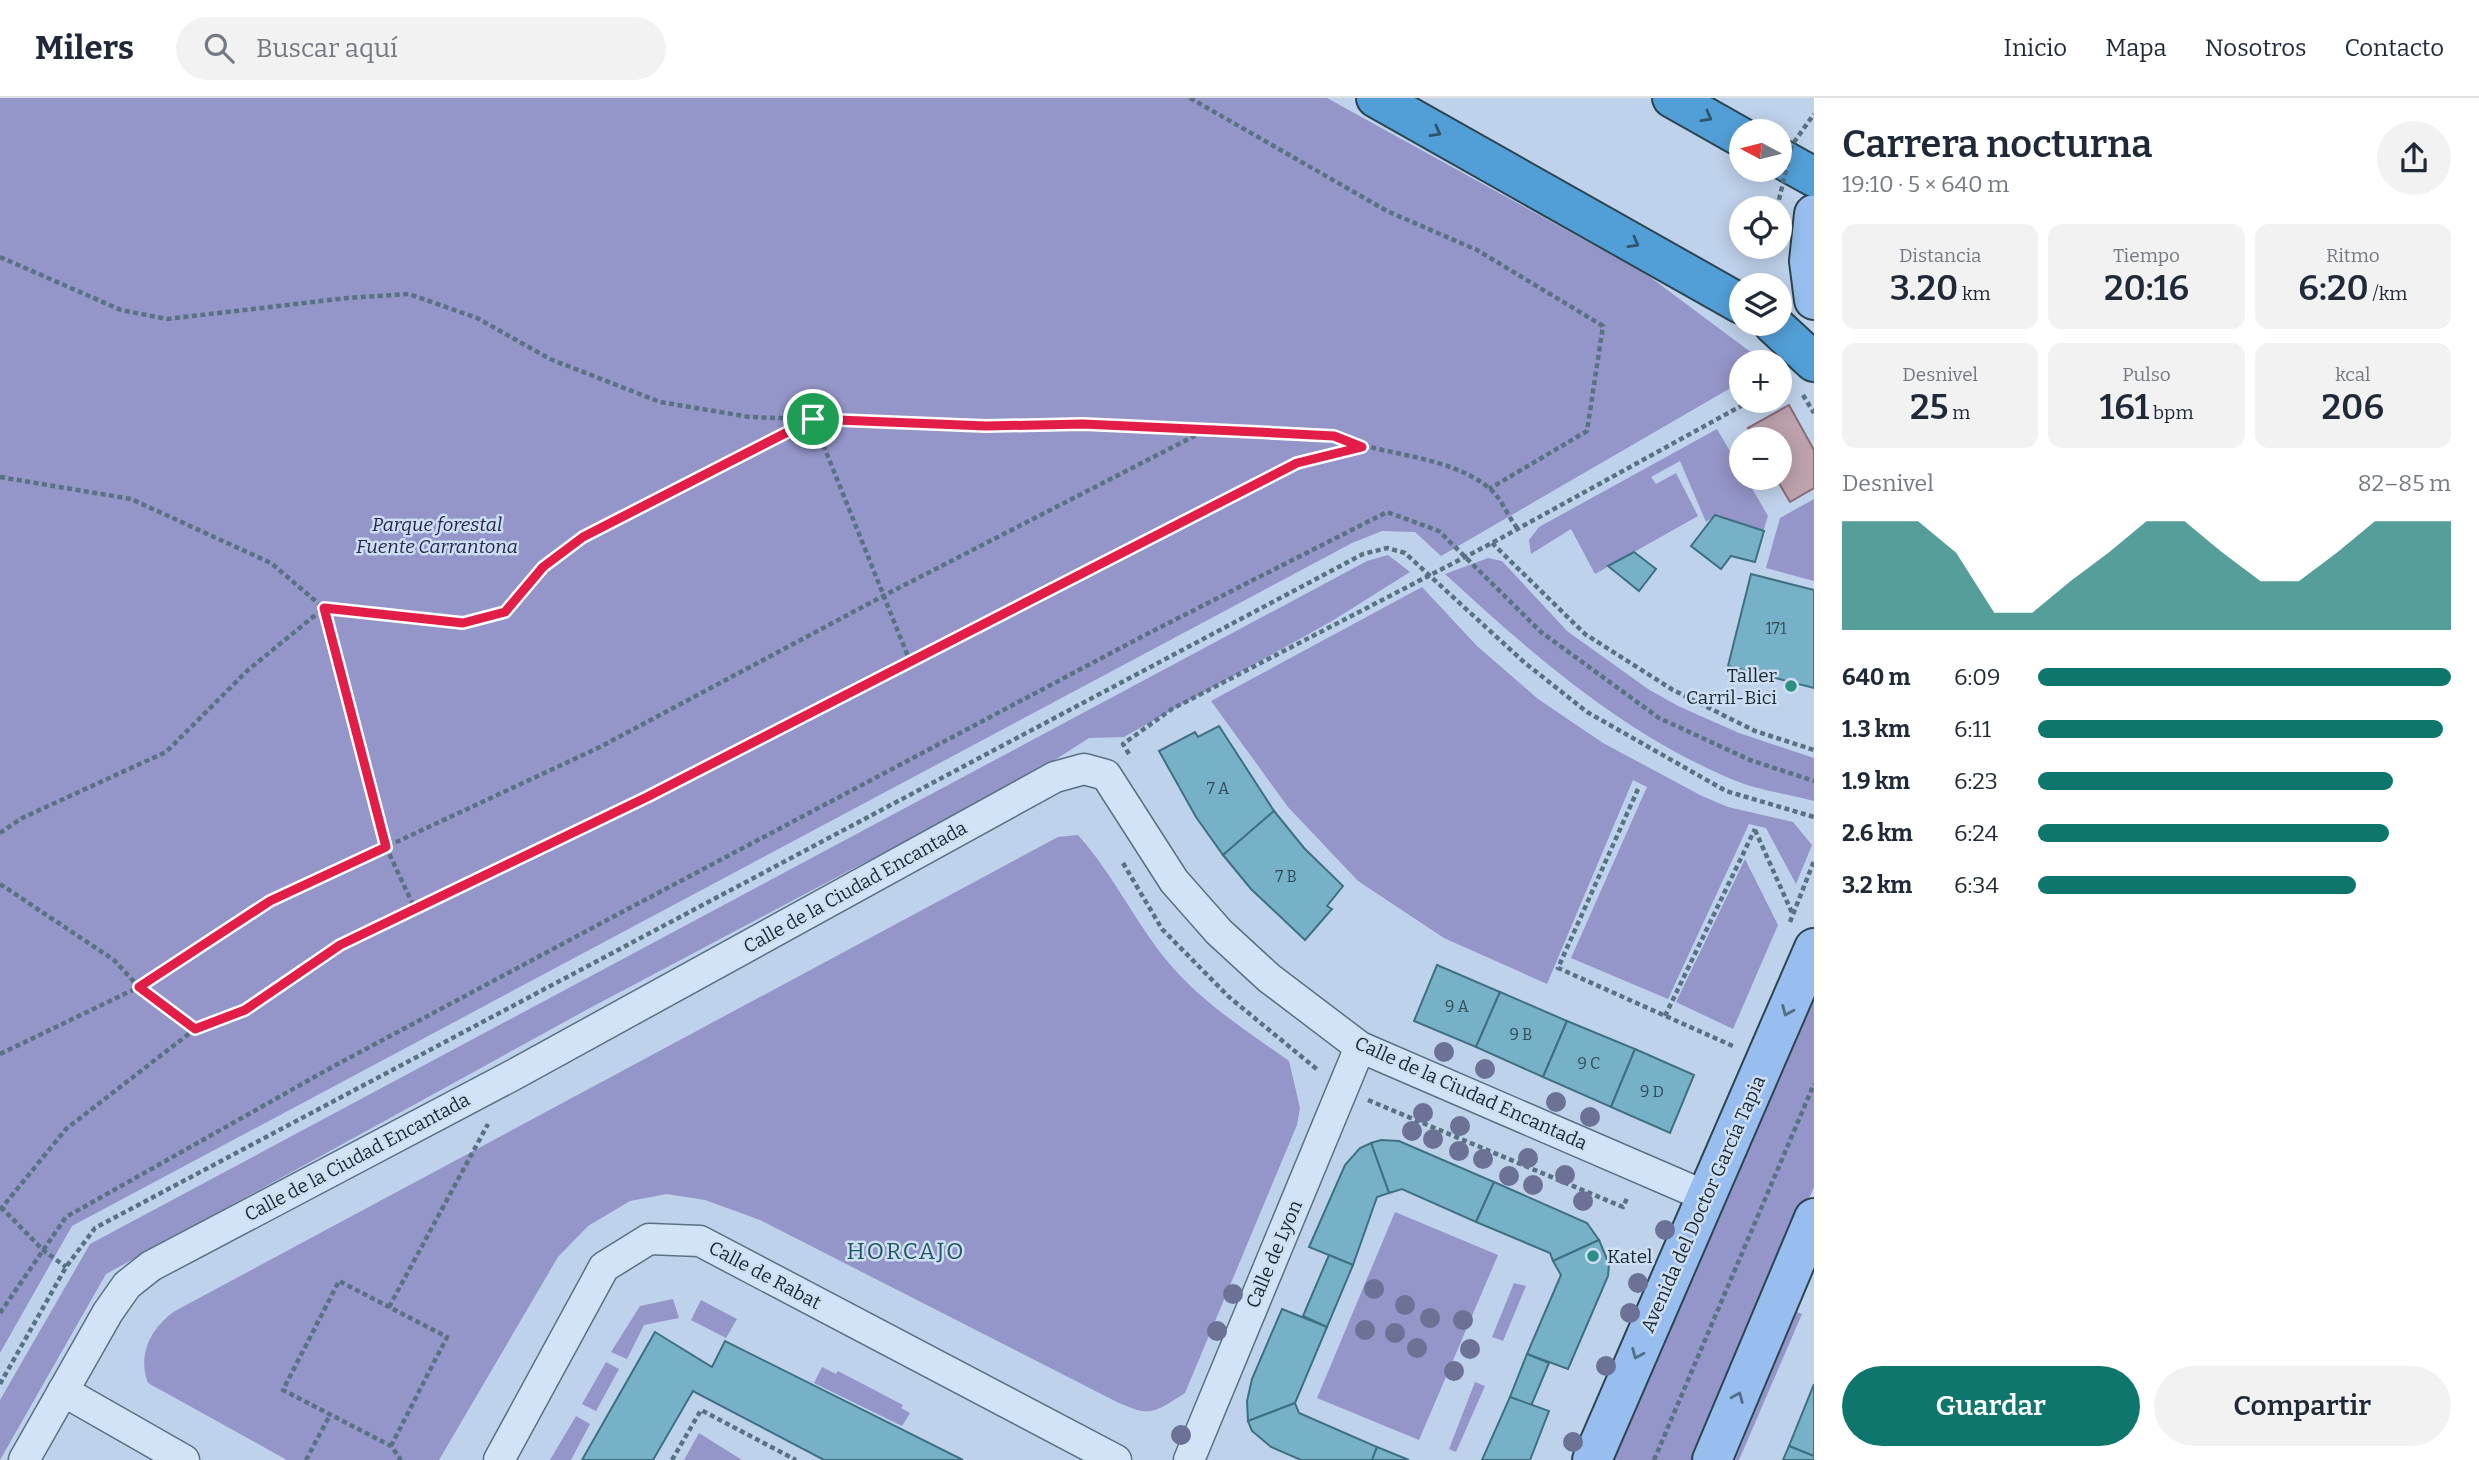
<!DOCTYPE html>
<html lang="es">
<head>
<meta charset="utf-8">
<style>
  :root { --surface:#fff; --page:#f2f2f3; --text:#1f2937; --muted:#747a83; --line:#e0e1e3; --accent:#0f766e }
  body { margin:0; font-family:Bitter,serif; background:var(--page); color:var(--text); height:100vh; display:flex; flex-direction:column; font-size:26px; white-space:nowrap }
  * { box-sizing:border-box; margin:0 }
  p { font-size:23px; color:var(--muted) }
  .icon { flex:none; width:38px; height:38px; fill:none; stroke:currentColor; stroke-width:2; stroke-linecap:round; stroke-linejoin:round }
  .map { position:relative; flex:1; overflow:hidden }
  .side { display:flex; flex-direction:column; background:var(--surface); width:665px }
  .side>* { flex:none }
  .needle { width:46px; rotate:277deg }
  .fabs { position:absolute; left:1729px; top:21px; display:grid; gap:14px }
  .fabs a { display:grid; place-items:center; width:63px; height:63px; border-radius:50%; background:var(--surface); box-shadow:0 4px 18px #0003; font-size:35px }
  .pin { position:absolute; display:grid; place-items:center; width:60px; height:60px; color:#fff; margin:-30px; border:4px solid #fff; border-radius:50%; box-shadow:0 2px 7px #0007 }
  .round { display:grid; place-items:center; flex:none; width:74px; height:74px; border-radius:37px; background:var(--page) }
  .summary { display:flex; align-items:center; justify-content:space-between; height:119px; padding:0 28px }
  h1 { font-size:38px; font-weight:600; line-height:52px }
  .metrics { display:grid; grid-template-columns:repeat(3,1fr); gap:10px; height:119px; padding:7px 28px }
  .metrics div { display:grid; align-content:center; border-radius:14px; background:var(--page); text-align:center }
  .metrics b { font-size:35px; font-weight:600 }
  .metrics small { font-size:19px; font-weight:400 }
  .metrics p { font-size:19px }
  .chart { height:196px; padding:14px 28px }
  .chart p { display:flex; justify-content:space-between }
  .chart svg { width:100%; height:126px; margin-top:7px; fill:var(--accent); opacity:.7 }
  .action { display:flex; gap:14px; margin-top:auto; padding:14px 28px }
  .action a { flex:1; height:80px; border-radius:42px; background:var(--accent); color:#fff; font-size:28px; font-weight:600; line-height:80px; text-align:center }
  .action a+a { background:var(--page); color:var(--text) }
  ul { padding:0 28px; list-style:none; font-size:23px }
  li { display:grid; grid-template-columns:112px 84px 1fr; align-items:center; height:52px }
  li i { height:18px; border-radius:9px; background:var(--accent) }
  header { display:flex; align-items:center; gap:42px; box-sizing:border-box; height:98px; padding:0 35px; background:var(--surface); border-bottom:2px solid var(--line) }
  header strong { font-size:33px }
  nav { display:flex; gap:38px; margin-inline-start:auto; font-size:24px }
  .search { width:490px; height:63px; background:var(--page); display:flex; align-items:center; gap:18px; box-sizing:border-box; padding:0 24px; border-radius:38px; color:var(--muted); font-size:26px }
  main { display:flex; flex:1; min-height:0 }
  .map>svg:first-child { display:block }
</style>
</head>
<body>
<header>
<strong>Milers</strong>
<div class="search"><svg class="icon" aria-label="search" viewBox="0 0 24 24"><circle cx="10" cy="10" r="6"/><path d="M15 15l6 6"/></svg>Buscar aquí</div>
<nav><a>Inicio</a><a>Mapa</a><a>Nosotros</a><a>Contacto</a></nav>
</header>
<main>
<div class="map">
<svg width="1814" height="1362" viewBox="0 0 1814 1362">
  <rect width="100%" height="100%" fill="#bfd2eb"/>
  <g fill="#9495c8">
    <path d="M0,0H1327L1646,176L1764,264H1741V284L1441,458L1415,434L1382,433L1352,445L72,1128L0,1255Z"/>
    <path d="M1717,331L1741,372V380H1746L1768,418L1763,434L1715,418L1706,424L1680,363L1651,379L1656,386L1676,375L1698,418L1595,476L1571,431L1531,456L1529,442L1539,429Z"/>
    <path d="M1814,401V483L1766,470L1780,420Z"/>
    <path d="M1388,457L1410,474L1332,523L1124,639L1089,640L1005,694L856,769L588,911L106,1176L0,1362V1302L90,1146L1367,463Z"/>
    <path d="M1488,460L1502,463L1567,533L1648,591L1678,608L1739,635L1814,660V703C1787,696 1757,692 1731,681C1621,634 1532,556 1445,476Z"/>
    <path d="M1422,489L1477,548L1538,601L1603,645L1702,698L1728,709L1793,724L1812,747L1796,786L1766,730L1749,726L1668,901L1571,860L1647,689L1633,682L1547,886L1444,840L1358,783L1288,709L1211,603Z"/>
    <path d="M1078,737C1113,776 1135,824 1168,864C1201,904 1247,933 1289,963L1300,1010L1297,1027L1185,1295C1153,1315 1151,1320 1115,1303L760,1122L705,1102L667,1096L630,1103L588,1128L558,1159L439,1362H287L148,1285C137,1256 151,1230 175,1213L1058,739Z"/>
    <path d="M1745,761L1778,827L1733,931L1676,904Z"/>
    <path d="M1814,881V1089L1697,1362H1609Z"/>
    <path d="M1395,1114L1498,1157L1419,1342L1317,1300Z"/>
    <path d="M1514,1185L1526,1188L1503,1243L1492,1239Z"/>
    <path d="M673,1201L679,1220L644,1227L627,1261L611,1254L640,1208Z"/>
    <path d="M701,1202L737,1221L726,1240L691,1222Z"/>
    <path d="M1797,1214L1802,1216L1739,1362H1735Z"/>
    <path d="M606,1264L619,1271L596,1313L582,1306Z"/>
    <path d="M822,1269L836,1276L838,1273L903,1307L901,1310L910,1315L902,1328L814,1285Z"/>
    <path d="M1475,1284L1485,1288L1456,1354L1449,1351Z"/>
    <path d="M576,1318L590,1326L571,1362H550Z"/>
    <path d="M699,1335L742,1362H684Z"/>
  </g>
  <path fill="#bda2ae" stroke="#8a6a76" stroke-width="2" d="M1789,307L1814,352V390L1790,404L1776,380H1780V341H1754L1748,330Z"/>
  <g fill="#76b1c8" stroke="#3f7081" stroke-width="2">
    <path d="M1715,417L1764,433L1755,464L1731,458L1721,471L1691,448Z"/>
    <path d="M1634,454L1656,471L1639,493L1608,468Z"/>
    <path d="M1751,476L1814,492V590L1728,568Z"/>
    <path d="M1219,628L1274,713L1223,757L1196,719L1159,653L1195,634L1198,639Z"/>
    <path d="M1274,713L1304,750L1343,788L1327,808L1332,811L1305,842L1251,791L1223,757Z"/>
    <path d="M1437,867L1500,894L1476,949L1414,923Z"/>
    <path d="M1500,894L1567,923L1543,979L1476,949Z"/>
    <path d="M1567,923L1635,951L1611,1009L1543,979Z"/>
    <path d="M1635,951L1694,977L1670,1035L1611,1009Z"/>
    <path d="M1381,1042L1399,1043L1494,1084L1476,1124L1402,1091L1389,1095L1371,1045Z"/>
    <path d="M1371,1045L1389,1095L1377,1099L1353,1167L1309,1149L1345,1067L1360,1050Z"/>
    <path d="M1494,1084L1587,1125L1599,1142L1553,1163L1550,1155L1476,1124Z"/>
    <path d="M1599,1142L1609,1166L1608,1178L1568,1271L1527,1256L1561,1177L1553,1163Z"/>
    <path d="M1329,1157L1353,1167L1327,1229L1303,1218Z"/>
    <path d="M1282,1211L1327,1229L1295,1305L1248,1323L1247,1303L1252,1281Z"/>
    <path d="M655,1234L712,1269L725,1243L963,1362H824L693,1293L653,1362H582Z"/>
    <path d="M1527,1256L1549,1265L1531,1308L1510,1299Z"/>
    <path d="M1814,1286V1358L1789,1348Z"/>
    <path d="M1510,1299L1549,1313L1530,1362H1482Z"/>
    <path d="M1295,1305L1299,1315L1377,1349L1372,1362H1301L1271,1349L1252,1333L1248,1323Z"/>
    <path d="M1789,1348L1814,1358V1362H1783Z"/>
    <path d="M1377,1349L1409,1362H1372Z"/>
  </g>
  <g fill="none" stroke-linecap="round" stroke-linejoin="round">
    <defs>
      <g id="street">
        <path d="M63,1293L184,1362"/>
        <path d="M24,1362L108,1214L127,1187L151,1168L515,976L1055,679L1084,671L1106,677L1174,783L1219,834L1269,880L1360,949L1705,1098"/>
        <path d="M499,1362L604,1169L649,1141L700,1143L1116,1362"/>
        <path d="M1189,1362L1360,949"/>
      </g>
      <g id="primary">
        <path d="M1814,116L1809,163L1814,202"/>
        <path d="M1592,1362L1814,850"/>
        <path d="M1712,1362L1814,1120"/>
      </g>
      <g id="highway">
        <path d="M1376,0L1741,206"/>
        <path d="M1672,0L1741,39"/>
        <path d="M1780,60L1814,79"/>
        <path d="M1773,226L1814,264"/>
      </g>
    </defs>
    <use href="#street" stroke="#587283" stroke-width="33"/>
    <use href="#primary" stroke="#2d4550" stroke-width="42"/>
    <use href="#highway" stroke="#2d4550" stroke-width="42"/>
    <g stroke="#587283" stroke-width="4.5" stroke-dasharray="5 3.5" stroke-linecap="butt">
      <path d="M1190,0L1387,113L1477,152L1603,228L1587,333L1489,391"/>
      <path d="M0,159L121,212L167,221L347,200L409,196L477,220L550,261L660,304L750,319L986,328L1083,325L1334,338C1383,358 1451,357 1490,391C1503,402 1507,418 1518,431"/>
      <path d="M1803,297L1814,315"/>
      <path d="M0,379L131,401L271,465L324,510L463,525L505,514L543,469L583,439L813,321L911,566"/>
      <path d="M1492,445L1585,536L1673,592L1755,633L1814,652"/>
      <path d="M324,510L386,749L416,813"/>
      <path d="M1129,656L1123,646L1172,611L1492,445L1750,303"/>
      <path d="M1638,691L1558,870L1735,949"/>
      <path d="M1755,732L1793,817"/>
      <path d="M0,735L22,720L166,654L248,572L324,510"/>
      <path d="M1123,765L1162,831L1229,899L1319,973"/>
      <path d="M0,786L114,862L139,889L0,956"/>
      <path d="M1790,824L1814,763"/>
      <path d="M1665,918L1755,731"/>
      <path d="M195,931L139,889L270,803L600,649L885,497L1204,333"/>
      <path d="M1368,1002L1623,1109L1628,1098"/>
      <path d="M1,1109L43,1152L66,1169"/>
      <path d="M0,1112L66,1031L195,931L245,912L340,847L647,699L1297,365L1361,350"/>
      <path d="M389,1209L488,1026"/>
      <path d="M0,1215L66,1119L334,968L624,813L1145,537L1387,414L1439,433L1541,534L1659,620L1750,662L1814,683"/>
      <path d="M0,1286L66,1169L95,1130L1363,456L1387,450L1405,455L1525,565L1587,614L1726,693L1814,719"/>
      <path d="M391,1348L447,1239L339,1183L283,1292L391,1348L401,1362"/>
      <path d="M306,1362L330,1317"/>
      <path d="M672,1362L701,1312L796,1362"/>
      <path d="M1654,1362L1814,986"/>
    </g>
    <use href="#street" stroke="#d2e2f7" stroke-width="30"/>
    <use href="#primary" stroke="#97beee" stroke-width="38"/>
    <use href="#highway" stroke="#529fd8" stroke-width="38"/>
    <path stroke="#587283" stroke-width="4.5" stroke-dasharray="5 3.5" stroke-linecap="butt" d="M1777,110L1792,47L1814,16"/>
  </g>
  <g fill="#6c7295">
    <circle cx="1444" cy="954" r="10"/>
    <circle cx="1485" cy="971" r="10"/>
    <circle cx="1556" cy="1004" r="10"/>
    <circle cx="1423" cy="1015" r="10"/>
    <circle cx="1590" cy="1019" r="10"/>
    <circle cx="1460" cy="1028" r="10"/>
    <circle cx="1412" cy="1033" r="10"/>
    <circle cx="1433" cy="1041" r="10"/>
    <circle cx="1459" cy="1053" r="10"/>
    <circle cx="1528" cy="1060" r="10"/>
    <circle cx="1483" cy="1061" r="10"/>
    <circle cx="1565" cy="1077" r="10"/>
    <circle cx="1509" cy="1078" r="10"/>
    <circle cx="1533" cy="1087" r="10"/>
    <circle cx="1583" cy="1103" r="10"/>
    <circle cx="1665" cy="1132" r="10"/>
    <circle cx="1638" cy="1185" r="10"/>
    <circle cx="1374" cy="1191" r="10"/>
    <circle cx="1233" cy="1196" r="10"/>
    <circle cx="1405" cy="1207" r="10"/>
    <circle cx="1630" cy="1215" r="10"/>
    <circle cx="1430" cy="1220" r="10"/>
    <circle cx="1463" cy="1222" r="10"/>
    <circle cx="1365" cy="1232" r="10"/>
    <circle cx="1217" cy="1233" r="10"/>
    <circle cx="1395" cy="1235" r="10"/>
    <circle cx="1417" cy="1250" r="10"/>
    <circle cx="1470" cy="1251" r="10"/>
    <circle cx="1606" cy="1268" r="10"/>
    <circle cx="1454" cy="1273" r="10"/>
    <circle cx="1181" cy="1337" r="10"/>
    <circle cx="1573" cy="1344" r="10"/>
  </g>
  <defs><path id="oneway-chevron" d="M-2-3.5L2.5 0L-2 3.5" fill="none" stroke-width="1.6" stroke-linecap="round" stroke-linejoin="round" transform="scale(1.75)"/></defs>
  <g stroke="#2f546d">
    <use href="#oneway-chevron" transform="translate(1707 19) rotate(29)"/>
    <use href="#oneway-chevron" transform="translate(1436 34) rotate(29)"/>
    <use href="#oneway-chevron" transform="translate(1634 145) rotate(29)"/>
  </g>
  <g stroke="#536d87">
    <use href="#oneway-chevron" transform="translate(1787 913) rotate(113)"/>
    <use href="#oneway-chevron" transform="translate(1637 1256) rotate(113)"/>
    <use href="#oneway-chevron" transform="translate(1738 1299) rotate(-67)"/>
  </g>
  <g fill="none" stroke-linecap="round" stroke-linejoin="round">
    <defs>
      <path id="route" d="M813,321L986,328L1083,326L1257,334L1334,338L1362,349L1297,365L647,699L340,847L245,912L195,931L139,889L270,803L386,749L324,510L463,525L505,514L543,469L583,439Z"/>
    </defs>
    <use href="#route" stroke="#fff" stroke-width="14"/>
    <use href="#route" stroke="#e11d48" stroke-width="9"/>
  </g>
  <g fill="#2b8f81" stroke="#cedef3" stroke-width="2.5">
    <circle cx="1791" cy="588" r="7"/>
    <circle cx="1593" cy="1158" r="7"/>
  </g>
  <g text-anchor="middle" dominant-baseline="central" stroke-width="5" stroke-linejoin="round" paint-order="stroke">
    <g font-size="16" fill="#324c58">
      <text x="1776" y="530">171</text>
      <text x="1218" y="690">7 A</text>
      <text x="1286" y="778">7 B</text>
      <text x="1457" y="908">9 A</text>
      <text x="1521" y="936">9 B</text>
      <text x="1589" y="965">9 C</text>
      <text x="1652" y="993">9 D</text>
    </g>
    <g font-size="19" font-style="italic" fill="#29244f" stroke="#cedef3">
      <text x="437" y="426">Parque forestal<tspan x="437" dy="22">Fuente Carrantona</tspan></text>
    </g>
    <g font-size="19" fill="#1c2b33" stroke="#cedef3" text-anchor="end">
      <text x="1777" y="577">Taller<tspan x="1777" dy="22">Carril-Bici</tspan></text>
      <text x="1607" y="1158" text-anchor="start">Katel</text>
    </g>
    <g font-size="19" fill="#1c2b33" stroke="#cedef3">
      <text transform="translate(855 789) rotate(-29)">Calle de la Ciudad Encantada</text>
      <text transform="translate(1471 995) rotate(24)">Calle de la Ciudad Encantada</text>
      <text transform="translate(357 1059) rotate(-28)">Calle de la Ciudad Encantada</text>
      <text transform="translate(1703 1106) rotate(-66)">Avenida del Doctor García Tapia</text>
      <text transform="translate(1274 1156) rotate(-67)">Calle de Lyon</text>
      <text transform="translate(765 1177) rotate(28)">Calle de Rabat</text>
    </g>
    <g font-size="23" letter-spacing="2" fill="#1e595e" stroke="#cedef3">
      <text x="906" y="1153">HORCAJO</text>
    </g>
  </g>
</svg>
<div class="fabs">
<a><svg class="needle" viewBox="-14 -14 28 28"><path d="M0-13l5 13h-10z" fill="#e53935"/><path d="M0 13l5-13h-10z" fill="#747a83"/></svg></a>
<a><svg class="icon" aria-label="locate" viewBox="0 0 24 24"><circle cx="12" cy="12" r="6"/><path d="M12 2v4M12 18v4M2 12h4M18 12h4"/></svg></a>
<a><svg class="icon" aria-label="layers" viewBox="0 0 24 24"><path d="M12 4l9 5-9 5-9-5zM3 14l9 5 9-5"/></svg></a>
<a>+</a>
<a>−</a>
</div>
<div class="pin" style="left:813px;top:321px;background:#1e9e55"><svg class="icon" aria-label="arrive" viewBox="0 0 24 24"><path d="M6 21V4h12l-3 4 3 4H6"/></svg></div>
</div>
<section class="side">
<div class="summary"><div><h1>Carrera nocturna</h1><p>19:10 · 5 × 640 m</p></div><a class="round"><svg class="icon" aria-label="share" viewBox="0 0 24 24"><path d="M12 15V3M7 8l5-5 5 5M5 13v7h14v-7"/></svg></a></div>
<div class="metrics">
<div><p>Distancia</p><b>3.20<small> km</small></b></div>
<div><p>Tiempo</p><b>20:16</b></div>
<div><p>Ritmo</p><b>6:20<small> /km</small></b></div>
</div>
<div class="metrics">
<div><p>Desnivel</p><b>25<small> m</small></b></div>
<div><p>Pulso</p><b>161<small> bpm</small></b></div>
<div><p>kcal</p><b>206</b></div>
</div>
<div class="chart"><p><span>Desnivel</span>82–85 m</p>
<svg viewBox="0 0 160 44" preserveAspectRatio="none"><path d="M0 44V6L10 6L20 6L30 17L40 38L50 38L60 27L70 17L80 6L90 6L100 17L110 27L120 27L130 17L140 6L150 6L160 6V44z"/></svg>
</div>
<ul>
<li><b>640 m</b>6:09<i style="width:100%"></i></li>
<li><b>1.3 km</b>6:11<i style="width:98%"></i></li>
<li><b>1.9 km</b>6:23<i style="width:86%"></i></li>
<li><b>2.6 km</b>6:24<i style="width:85%"></i></li>
<li><b>3.2 km</b>6:34<i style="width:77%"></i></li>
</ul>
<div class="action"><a>Guardar</a><a>Compartir</a></div>
</section>
</main>
</body>
</html>
